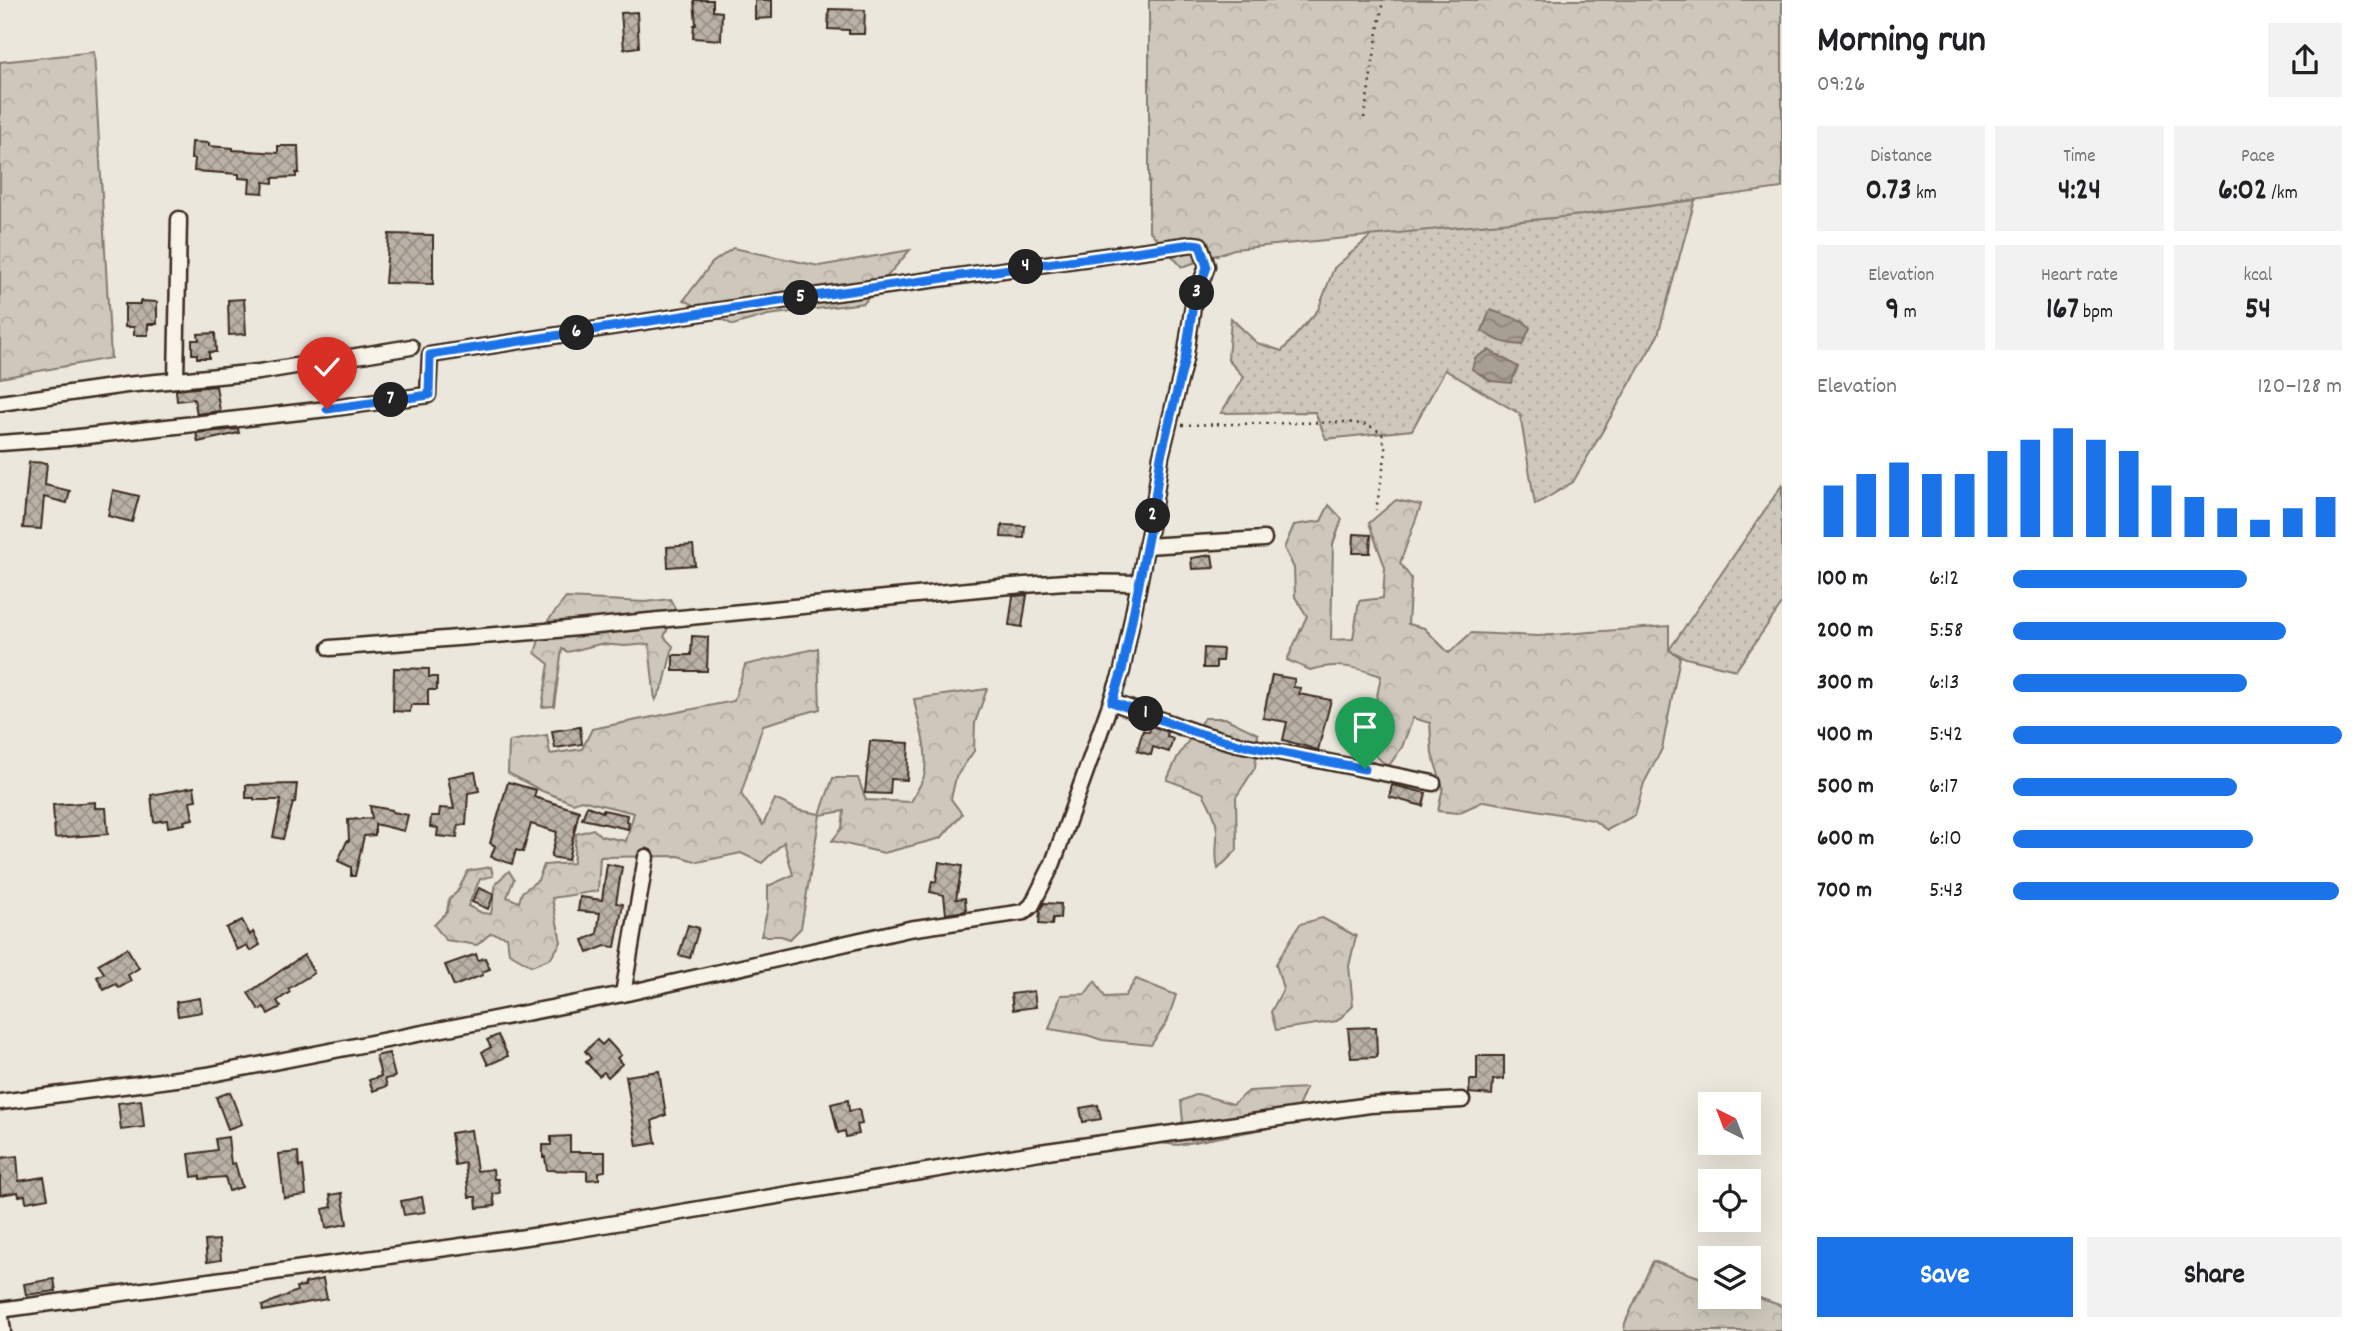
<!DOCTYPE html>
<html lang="en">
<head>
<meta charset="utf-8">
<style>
  :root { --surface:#fff; --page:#f2f2f2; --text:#202124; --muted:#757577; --accent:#1a73e8 }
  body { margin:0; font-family:Dekko,sans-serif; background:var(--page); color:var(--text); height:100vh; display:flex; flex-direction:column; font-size:26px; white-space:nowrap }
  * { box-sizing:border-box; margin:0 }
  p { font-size:23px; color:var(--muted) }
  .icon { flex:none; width:38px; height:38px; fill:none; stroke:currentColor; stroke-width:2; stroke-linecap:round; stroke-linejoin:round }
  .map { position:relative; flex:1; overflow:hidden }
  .sheet { display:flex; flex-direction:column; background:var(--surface); width:595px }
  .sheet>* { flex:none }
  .needle { width:46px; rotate:318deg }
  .buttons { position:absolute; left:1698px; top:1092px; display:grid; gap:14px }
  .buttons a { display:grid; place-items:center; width:63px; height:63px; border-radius:0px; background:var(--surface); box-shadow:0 7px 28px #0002; font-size:35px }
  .pin { position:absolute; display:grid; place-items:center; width:60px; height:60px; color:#fff; margin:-72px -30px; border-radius:50% 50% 50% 0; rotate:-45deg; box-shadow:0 0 7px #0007 }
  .pin .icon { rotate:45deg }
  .km { position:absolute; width:35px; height:35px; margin:-18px; border-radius:50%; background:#222; color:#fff; font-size:19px; line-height:35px; text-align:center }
  .round { display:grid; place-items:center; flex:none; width:74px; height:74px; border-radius:0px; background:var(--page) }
  .overview { display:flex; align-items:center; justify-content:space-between; height:119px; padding:0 35px }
  h1 { font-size:38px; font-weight:700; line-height:52px }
  .stats { display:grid; grid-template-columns:repeat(3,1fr); gap:10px; height:119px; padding:7px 35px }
  .stats div { display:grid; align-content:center; border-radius:0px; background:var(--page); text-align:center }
  .stats b { font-size:30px; font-weight:700 }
  .stats small { font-size:19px; font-weight:400 }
  .stats p { font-size:19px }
  .chart { height:196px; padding:14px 35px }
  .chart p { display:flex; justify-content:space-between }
  .chart svg { width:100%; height:126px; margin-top:7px; stroke:var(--accent); stroke-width:6 }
  .primary-button { display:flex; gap:14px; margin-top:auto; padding:14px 35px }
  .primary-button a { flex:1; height:80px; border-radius:0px; background:var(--accent); color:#fff; font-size:28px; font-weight:700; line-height:80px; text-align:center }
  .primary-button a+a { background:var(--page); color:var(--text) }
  ul { padding:0 35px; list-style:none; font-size:23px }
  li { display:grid; grid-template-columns:112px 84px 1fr; align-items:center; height:52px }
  li i { height:18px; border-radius:9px; background:var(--accent) }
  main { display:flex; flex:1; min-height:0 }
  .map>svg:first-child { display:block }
</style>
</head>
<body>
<main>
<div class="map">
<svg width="1782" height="1331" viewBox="0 0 1782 1331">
  <defs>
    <pattern id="green-dots" width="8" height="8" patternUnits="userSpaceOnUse" patternTransform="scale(1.75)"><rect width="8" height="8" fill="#cec8bc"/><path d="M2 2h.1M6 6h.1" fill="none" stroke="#b2aca1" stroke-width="1.8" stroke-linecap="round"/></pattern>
    <pattern id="forest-crowns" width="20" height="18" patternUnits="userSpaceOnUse" patternTransform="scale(1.75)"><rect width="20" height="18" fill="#cec8bc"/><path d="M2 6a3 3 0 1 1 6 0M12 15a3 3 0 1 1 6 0" fill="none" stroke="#b2aca1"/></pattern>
    <pattern id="water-waves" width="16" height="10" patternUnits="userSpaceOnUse" patternTransform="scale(1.75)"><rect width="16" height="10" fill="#a89f93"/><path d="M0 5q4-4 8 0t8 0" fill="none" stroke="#8a8277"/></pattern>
    <pattern id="building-cross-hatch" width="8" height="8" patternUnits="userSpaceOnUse" patternTransform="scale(1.75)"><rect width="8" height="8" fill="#bab2a7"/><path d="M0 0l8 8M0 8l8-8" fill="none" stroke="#989187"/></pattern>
  </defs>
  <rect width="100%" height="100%" fill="#ece7dc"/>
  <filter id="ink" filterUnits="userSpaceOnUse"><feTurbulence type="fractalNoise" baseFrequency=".0143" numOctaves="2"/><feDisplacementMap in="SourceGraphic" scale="14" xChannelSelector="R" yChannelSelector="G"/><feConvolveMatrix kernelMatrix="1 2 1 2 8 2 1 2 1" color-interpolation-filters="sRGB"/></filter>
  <g filter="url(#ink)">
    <g fill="url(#green-dots)" stroke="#84796d" stroke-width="2">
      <path d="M1695,200L1658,335L1573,482L1535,505L1520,414L1445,370L1412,430L1326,439L1315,412L1221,413L1244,377L1228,360L1231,318L1257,343L1282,351L1318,310L1334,268L1372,235L1582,215Z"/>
      <path d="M1782,485V604L1736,670L1686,658L1669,650Z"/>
    </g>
    <g fill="url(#forest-crowns)" stroke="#84796d" stroke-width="2">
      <path d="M1149,0H1782V188L1582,215L1234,249L1182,267L1149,230Z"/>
      <path d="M94,52L111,358L0,378V62Z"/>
      <path d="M733,248L819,266L910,250L864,303L768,315L733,325L684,300L712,263Z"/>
      <path d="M1396,500L1421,505L1400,563L1411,578L1408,624L1424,628L1449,653L1471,633L1538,636L1669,626V650L1680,657L1662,749L1644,783L1635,815L1607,830L1593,820L1484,801L1458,813L1438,811L1443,787L1432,754L1430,723L1413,718L1402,747L1388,767L1375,755L1371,727L1381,676C1355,667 1337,662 1310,670L1287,660L1307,616L1295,597L1294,568L1284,548L1294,525L1321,521L1329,505L1342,519L1333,544L1331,640L1353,639L1359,601L1383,598L1385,567L1369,523Z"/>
      <path d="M566,598L645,602L670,599L676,610L664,637L673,646L664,684L655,701L649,644L625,646L600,644L568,652L562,649L554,706L542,707L549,664L535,653L543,627Z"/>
      <path d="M818,648L820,709L763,725L741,794L763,825L775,799L798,810L820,814L833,778H858L866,800L911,802C915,794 921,785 924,776C930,753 918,723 914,699L987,689L975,723L974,751L956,777L951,799L962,814L941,838L884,853L832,841L842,828L844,811L820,815L801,928L790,939L781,936H761L768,908V886L793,875L784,842L762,863L741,853L698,862L679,856L600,857L598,891L552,898L561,942L551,958L532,966L509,953L507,937L491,933L477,945L446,940L434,925L447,912L449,899L457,892L468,871L491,867L493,876L480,879L468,906L482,913L491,914L496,883L509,871L514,879L507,897L519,902L522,892L538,880L544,865L573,863L576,834L593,829L601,836L626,841L634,813L581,800L573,803L542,791L508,773L509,741L547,735L550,754L582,749L592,729L734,701L745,665Z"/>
      <path d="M1204,718H1225L1258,734L1255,768L1236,797L1237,850L1218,869C1214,852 1218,845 1217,830C1216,816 1209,805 1203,793L1167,780L1177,758Z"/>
      <path d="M1322,918L1356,936L1349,966L1353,1006L1337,1021L1276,1030L1271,1012L1283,989L1276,964L1300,924Z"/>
      <path d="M1136,979L1176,995L1167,1022L1151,1045L1102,1040L1087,1035L1049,1029L1061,995L1085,994L1095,981L1105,997L1125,996Z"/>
      <path d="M1306,1088L1291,1124L1178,1145L1160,1143V1129L1183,1122L1181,1101L1198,1094L1233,1104L1249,1091Z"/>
      <path d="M1653,1261L1710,1281V1297H1748V1294L1782,1306V1331H1624L1625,1323Z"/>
    </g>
    <g fill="url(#water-waves)" stroke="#7c7064" stroke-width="2">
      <path d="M1490,310L1524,321L1530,328L1522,345C1507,345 1494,340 1482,331Z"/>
      <path d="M1489,350L1518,367L1511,383L1491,381L1472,369L1475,358Z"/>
    </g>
    <g fill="url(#building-cross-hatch)" stroke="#3b2a1e" stroke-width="2">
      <path d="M694,0H713V11L722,12L721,40L693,38L694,25H696Z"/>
      <path d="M755,0H772V18L755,19Z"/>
      <path d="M829,9L865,10L864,34H849V30L828,29Z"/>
      <path d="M637,12L639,47L624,49L621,13Z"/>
      <path d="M192,142L209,143V146L233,148V150L278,153V146H298L299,173H296V177L273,178V183L264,182L263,193L249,192L250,179L239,178V174L194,171L195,159H191Z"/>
      <path d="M389,234L433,235V284L385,283Z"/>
      <path d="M244,299L246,334L229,335L228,300Z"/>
      <path d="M140,301L157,302V324H148V335H134V327H125V304H140Z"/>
      <path d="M215,333L216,352H209V358H197V354H192V340H199L198,334Z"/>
      <path d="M216,386L220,411L197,414L194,399L177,401L176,390Z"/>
      <path d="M238,429L239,433L198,442L196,433Z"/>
      <path d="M29,462L47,463L45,485L70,491L67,503L44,497L41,529L23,528Z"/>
      <path d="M113,490L139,496L132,522L108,516Z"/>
      <path d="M1002,525L1025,526L1024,538L1001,537Z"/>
      <path d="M1354,534L1371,535L1370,553H1353Z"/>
      <path d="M693,545L695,565L668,567L667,547Z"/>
      <path d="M1212,555L1214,568L1192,569L1191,558Z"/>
      <path d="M1027,595L1022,627L1009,625L1013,596Z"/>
      <path d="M692,636L708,637L707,671H673V655H691Z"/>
      <path d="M1204,648L1223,649L1222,661H1216V668H1203Z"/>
      <path d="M394,668L429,669V677H437V690H428V705H411L410,712L393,711Z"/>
      <path d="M1272,675L1295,679L1293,687L1301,688L1299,694L1331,700L1318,750L1283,740L1287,722L1263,718Z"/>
      <path d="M1151,726L1168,732L1167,736L1173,738L1169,752L1153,747L1151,755L1137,751L1143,730L1149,732Z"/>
      <path d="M580,727L582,744L555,748L552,731Z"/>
      <path d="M870,741L909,743L907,780L891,779L890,794L865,793Z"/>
      <path d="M475,772L479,791L468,793L466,825H458L457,838L437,836L438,828L430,827L431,816H439L440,808L454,809L448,777Z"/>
      <path d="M508,782L536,790L534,797L579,811L568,860L551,857L557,832L531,824L523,852L516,850L512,864L491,857L495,846L490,843Z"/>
      <path d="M297,784L295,803H293L283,839L273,837L281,800H254V798H246V785Z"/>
      <path d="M1392,785L1426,793L1423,806L1389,797Z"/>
      <path d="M194,787L196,800L190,801L193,819L184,821L185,824L168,827L167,820L154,822L151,795Z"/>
      <path d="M95,802V808H106L108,834L55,838L53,805Z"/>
      <path d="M370,806L392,810L393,812L408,815L404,831L375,824V835L364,836L355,876H351V867L338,861L347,841H349L348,820L372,818Z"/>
      <path d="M587,806L603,812V810L627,815L626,821L629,822L628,829L582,819Z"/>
      <path d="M939,862L962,866L956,899L965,898L966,911L946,914L944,895L930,892L932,881L936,882Z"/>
      <path d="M607,864L622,867L616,903L623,904L615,947L605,946L588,953L583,940L597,934L600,913L578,911L580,897L602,900Z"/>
      <path d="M479,888L494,894L488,909L472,902Z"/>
      <path d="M1044,903L1061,904L1060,918H1053L1052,925L1039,924L1040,910Z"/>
      <path d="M242,920L250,935L253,932L260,945L250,951L247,945L237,950L226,928Z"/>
      <path d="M688,925L699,928L690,958L679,955Z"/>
      <path d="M127,948L139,968L128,975L131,981L119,988L116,984L104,990L97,977L104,973L98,964Z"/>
      <path d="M476,954L478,960L485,958L490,969L482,972L483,975L454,986L445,965Z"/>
      <path d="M304,955L314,973L288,989L290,992L277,1001L281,1007L268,1014L264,1007L259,1010L248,993Z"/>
      <path d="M1034,991L1036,1007L1013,1010L1011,994Z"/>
      <path d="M200,998L202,1012L178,1016L176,1002Z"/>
      <path d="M1376,1027L1377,1057L1351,1058L1348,1028Z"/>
      <path d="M498,1035L508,1056L488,1065L482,1052L491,1047L487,1040Z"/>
      <path d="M597,1040L602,1045L607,1040L621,1055L617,1058L622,1064L608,1077L604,1072L599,1076L586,1062L591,1058L585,1051Z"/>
      <path d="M389,1053L395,1077L385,1079L387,1086L373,1091L369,1080L381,1076L376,1056Z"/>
      <path d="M1477,1056H1504V1079L1493,1080L1492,1095L1469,1093L1470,1080H1477Z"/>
      <path d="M659,1071L666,1115L652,1121L656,1143L637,1146L626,1076Z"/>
      <path d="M230,1092L242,1124L228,1129L216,1097Z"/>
      <path d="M141,1100L144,1127L121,1130L118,1103Z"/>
      <path d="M848,1100L849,1111L859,1109L862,1124L857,1125L859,1134L846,1137L845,1131L838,1133L831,1104Z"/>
      <path d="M1098,1105L1101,1119L1083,1122L1080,1108Z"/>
      <path d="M471,1130L477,1171L493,1169L494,1179H498L500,1193L493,1194L495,1206L477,1208L476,1197H469L465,1163L455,1165L451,1133Z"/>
      <path d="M570,1136V1152H605V1171L599,1172V1179L587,1180V1171L547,1170L545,1157H543V1145H551V1137Z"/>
      <path d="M228,1137L231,1164L235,1163L242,1187L229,1191L225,1177L200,1179V1176L192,1177L189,1154L217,1150L215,1139Z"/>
      <path d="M298,1152L299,1167L303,1166L306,1195L284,1198L279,1154Z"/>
      <path d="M17,1156L19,1181L44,1177L48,1198L26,1202L25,1195L19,1196L18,1192L0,1195V1158Z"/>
      <path d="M342,1193L347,1224L326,1228L323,1209L332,1207L330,1195Z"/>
      <path d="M422,1197L425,1212L404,1215L401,1201Z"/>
      <path d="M219,1240L221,1260L207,1262L205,1241Z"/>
      <path d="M54,1279L56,1291L26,1295L24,1284Z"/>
      <path d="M323,1279L327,1299L263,1311L262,1306L297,1291L296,1287L305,1286V1283Z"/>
    </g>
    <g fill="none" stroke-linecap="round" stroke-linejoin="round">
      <defs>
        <g id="minor">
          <path d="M176,380L179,219"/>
          <path d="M0,403L126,385L259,372L411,347"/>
          <path d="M0,443L69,438L327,409L428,395L430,355L799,298L1192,244L1200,245L1207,266L1193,305L1185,359L1161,456L1153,512L1122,671L1053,863L1032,905L1024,912L909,929L623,994L207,1075L0,1102"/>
          <path d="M1146,546L1264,539"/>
          <path d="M330,648L546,631L999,587L1065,582L1138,583"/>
          <path d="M1112,702L1195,732L1238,744L1433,783"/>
          <path d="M623,994L646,857"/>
          <path d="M0,1310L562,1232L1040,1152L1370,1105L1462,1100"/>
          <path d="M0,1310L3,1331"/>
        </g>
      </defs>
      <use href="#minor" stroke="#3b2a1e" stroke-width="19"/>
      <g stroke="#3b2a1e" stroke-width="2.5" stroke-dasharray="2 5" stroke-linecap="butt">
        <path d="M1364,118L1383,0"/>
        <path d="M1182,425L1347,422L1368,425L1382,433L1386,452L1376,510"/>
      </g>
      <use href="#minor" stroke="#f7f3e8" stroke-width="14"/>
    </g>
  </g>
  <g fill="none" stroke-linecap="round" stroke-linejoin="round" filter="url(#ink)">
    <defs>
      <path id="route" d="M327,409L429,395L430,355L799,298L1192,244L1200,245L1207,267L1193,305L1185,359L1161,456L1153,512L1122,671L1112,702L1195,732L1238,744L1365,769"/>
    </defs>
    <use href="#route" stroke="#fff" stroke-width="14"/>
    <use href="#route" stroke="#1a73e8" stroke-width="9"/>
  </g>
</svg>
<div class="buttons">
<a><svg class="needle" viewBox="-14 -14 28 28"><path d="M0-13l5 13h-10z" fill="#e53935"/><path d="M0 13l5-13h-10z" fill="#757577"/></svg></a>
<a><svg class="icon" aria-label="locate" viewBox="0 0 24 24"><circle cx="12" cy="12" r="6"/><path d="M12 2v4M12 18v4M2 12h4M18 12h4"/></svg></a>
<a><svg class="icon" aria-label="layers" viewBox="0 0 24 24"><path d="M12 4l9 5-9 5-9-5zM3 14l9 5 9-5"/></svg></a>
</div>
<div class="pin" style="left:1365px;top:769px;background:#1e9e55"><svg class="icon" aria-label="arrive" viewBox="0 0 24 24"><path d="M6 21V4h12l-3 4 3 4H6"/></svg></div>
<div class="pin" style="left:327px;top:409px;background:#d93025"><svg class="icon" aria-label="check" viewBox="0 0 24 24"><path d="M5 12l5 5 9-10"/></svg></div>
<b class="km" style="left:1146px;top:714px">1</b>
<b class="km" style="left:1153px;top:516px">2</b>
<b class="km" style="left:1197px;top:293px">3</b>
<b class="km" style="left:1026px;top:267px">4</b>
<b class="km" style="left:801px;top:298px">5</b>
<b class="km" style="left:577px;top:333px">6</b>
<b class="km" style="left:391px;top:400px">7</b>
</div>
<section class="sheet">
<div class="overview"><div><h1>Morning run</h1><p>09:26</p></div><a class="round"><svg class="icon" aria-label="share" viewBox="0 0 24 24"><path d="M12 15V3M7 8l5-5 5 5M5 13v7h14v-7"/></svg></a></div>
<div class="stats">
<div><p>Distance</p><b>0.73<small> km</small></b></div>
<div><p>Time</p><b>4:24</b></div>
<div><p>Pace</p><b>6:02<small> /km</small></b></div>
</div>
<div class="stats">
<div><p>Elevation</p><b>9<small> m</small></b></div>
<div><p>Heart rate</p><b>167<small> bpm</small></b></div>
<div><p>kcal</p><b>54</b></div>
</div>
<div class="chart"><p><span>Elevation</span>120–128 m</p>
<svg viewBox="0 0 160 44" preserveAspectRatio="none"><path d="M5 44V26M15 44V22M25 44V18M35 44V22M45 44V22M55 44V14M65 44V10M75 44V6M85 44V10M95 44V14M105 44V26M115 44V30M125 44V34M135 44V38M145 44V34M155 44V30"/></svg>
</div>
<ul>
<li><b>100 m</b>6:12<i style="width:71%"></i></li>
<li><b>200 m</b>5:58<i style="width:83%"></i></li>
<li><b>300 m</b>6:13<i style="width:71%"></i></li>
<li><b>400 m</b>5:42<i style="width:100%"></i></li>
<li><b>500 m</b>6:17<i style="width:68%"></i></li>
<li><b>600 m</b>6:10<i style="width:73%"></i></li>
<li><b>700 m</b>5:43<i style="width:99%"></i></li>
</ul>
<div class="primary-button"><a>Save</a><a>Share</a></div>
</section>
</main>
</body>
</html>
